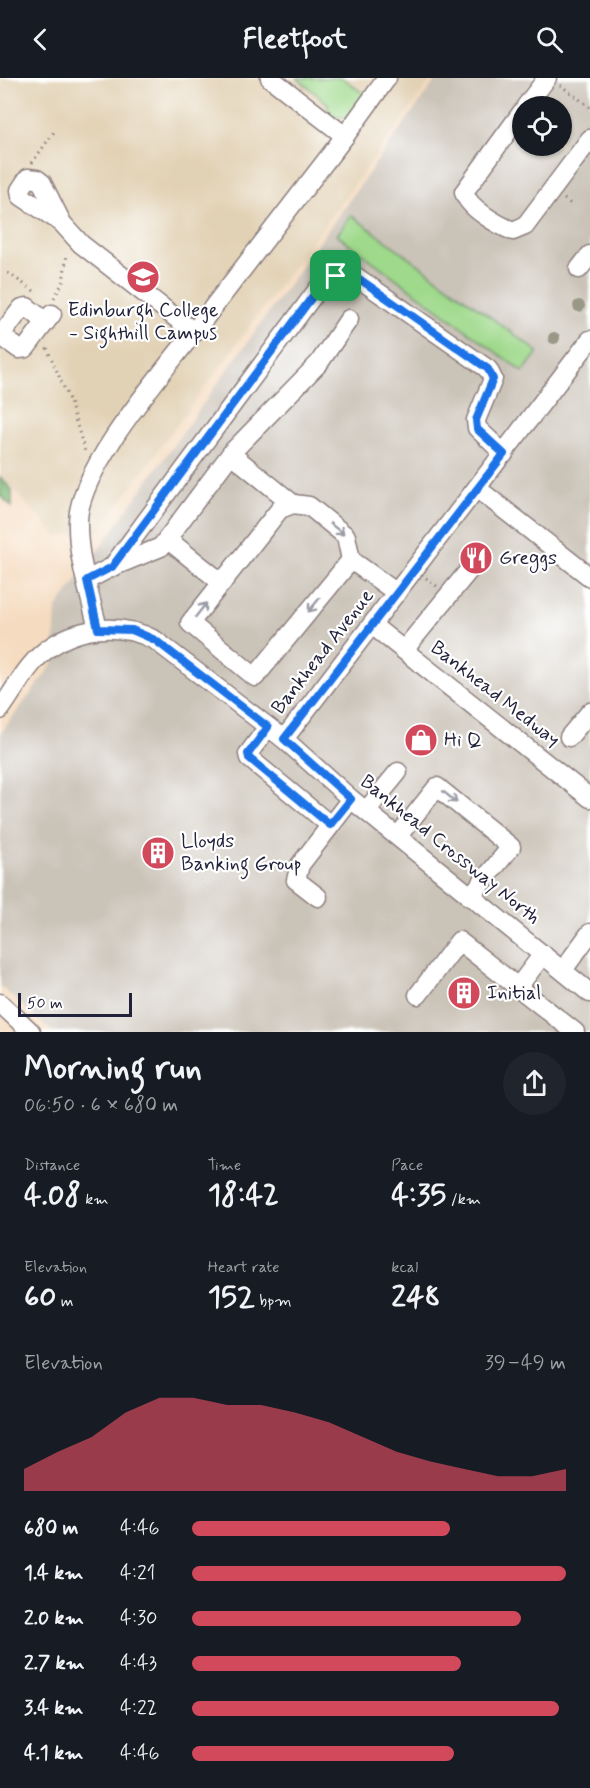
<!DOCTYPE html>
<html lang="en">
<head>
<meta charset="utf-8">
<style>
  :root { --surface:#171b24; --page:#20242c; --text:#f1f3f6; --muted:#9ea1a6; --accent:#d1495b }
  body { margin:0; font-family:Mynerve,sans-serif; background:var(--page); color:var(--text); height:100vh; display:flex; flex-direction:column; font-size:22px; white-space:nowrap }
  * { box-sizing:border-box; margin:0 }
  p { font-size:20px; color:var(--muted) }
  .icon { flex:none; width:33px; height:33px; fill:none; stroke:currentColor; stroke-width:2; stroke-linecap:round; stroke-linejoin:round }
  .map { position:relative; height:954px; overflow:hidden }
  .drawer { display:flex; flex-direction:column; background:var(--surface); flex:1 }
  .drawer>* { flex:none }
  .buttons { position:absolute; left:512px; top:18px; display:grid; gap:12px }
  .buttons a { display:grid; place-items:center; width:60px; height:60px; border-radius:50%; background:var(--surface); box-shadow:0 2px 4px #0004; font-size:30px }
  .scale { position:absolute; left:18px; bottom:15px; width:114px; box-sizing:border-box; padding-left:6px; border:3px solid #22223b; border-top:0; font-size:16px; line-height:21px; white-space:nowrap; color:#22223b; -webkit-text-stroke:4px #fff; paint-order:stroke }
  .pin { position:absolute; display:grid; place-items:center; width:51px; height:51px; color:#fff; margin:-26px; border-radius:12px; box-shadow:0 3px 9px #0006 }
  .round { display:grid; place-items:center; flex:none; width:63px; height:63px; border-radius:32px; background:var(--page) }
  .head { display:flex; align-items:center; justify-content:space-between; height:102px; padding:0 24px }
  h1 { font-size:33px; font-weight:700; line-height:45px }
  .metrics { display:grid; grid-template-columns:repeat(3,1fr); gap:9px; height:102px; padding:6px 24px }
  .metrics div { display:grid; align-content:center }
  .metrics b { font-size:30px; font-weight:700 }
  .metrics small { font-size:16px; font-weight:400 }
  .metrics p { font-size:16px }
  .chart { height:168px; padding:12px 24px }
  .chart p { display:flex; justify-content:space-between }
  .chart svg { width:100%; height:108px; margin-top:6px; fill:var(--accent); opacity:.7 }
  ul { padding:0 24px; list-style:none; font-size:20px }
  li { display:grid; grid-template-columns:96px 72px 1fr; align-items:center; height:45px }
  li i { height:15px; border-radius:8px; background:var(--accent) }
  header { display:flex; justify-content:space-between; align-items:center; height:78px; padding:0 24px; background:var(--surface); font-size:27px; font-weight:700 }
  .map>svg:first-child { display:block }
</style>
</head>
<body>
<header><svg class="icon" aria-label="back" viewBox="0 0 24 24"><path d="M15 5l-7 7 7 7"/></svg>Fleetfoot<svg class="icon" aria-label="search" viewBox="0 0 24 24"><circle cx="10" cy="10" r="6"/><path d="M15 15l6 6"/></svg></header>
<div class="map">
<svg width="590" height="954" viewBox="0 0 590 954">
  <rect width="100%" height="100%" fill="#fff"/>
  <filter id="ink" filterUnits="userSpaceOnUse"><feTurbulence type="fractalNoise" baseFrequency=".0167" numOctaves="2"/><feDisplacementMap in="SourceGraphic" scale="12" xChannelSelector="R" yChannelSelector="G"/><feConvolveMatrix kernelMatrix="1 2 1 2 8 2 1 2 1" color-interpolation-filters="sRGB"/></filter>
  <filter id="wash" filterUnits="userSpaceOnUse"><feTurbulence type="fractalNoise" baseFrequency=".008" numOctaves="4" result="noise"/><feDisplacementMap in="SourceGraphic" scale="24" xChannelSelector="R" yChannelSelector="G"/><feGaussianBlur stdDeviation="1.35" result="paint"/><feColorMatrix in="noise" values="0 0 0 0 0 0 0 0 0 0 0 0 0 0 0 0 0 1.4 0 .05"/><feComposite in="paint" operator="in"/></filter>
  <g filter="url(#wash)">
    <rect width="100%" height="100%" fill="#f5dbbf"/>
    <path fill="#e2d2b5" d="M0,0H433L98,454L57,458L0,398Z"/>
    <path fill="#cac3b8" fill-rule="evenodd" d="M437,0H590V954H53L0,908V656L53,586L56,531ZM522,28H561V68H522Z"/>
    <g fill="#9fd98b" stroke="#607e63" stroke-width="1.5">
      <path d="M297,0H343L365,17L348,40L327,38L328,26Z"/>
      <path d="M351,137L538,274L523,294L337,157Z"/>
    </g>
    <path fill="#7fb977" stroke="#506e59" stroke-width="1.5" d="M0,399L12,412V429L0,417Z"/>
  </g>
  <g filter="url(#ink)">
    <g fill="none" stroke-linecap="round" stroke-linejoin="round">
      <defs>
        <g id="minor">
          <path d="M526,28L547,0"/>
          <path d="M522,34L464,114C468,130 498,147 513,153L525,148L590,61"/>
          <path d="M345,58L387,0"/>
          <path d="M62,145L21,118L20,112L28,100L37,101L42,105L62,145L81,166L194,254C161,297 79,390 78,443C77,480 90,516 98,551"/>
          <path d="M579,191L590,177"/>
          <path d="M46,244L27,229L22,230L4,253V260L19,271L26,270C35,258 43,247 52,236"/>
          <path d="M194,254L345,58L270,0"/>
          <path d="M231,376L293,426"/>
          <path d="M478,411L590,499"/>
          <path d="M167,461L222,505"/>
          <path d="M351,482L255,599L190,545L280,431L293,426L309,428L346,458L351,482L397,515"/>
          <path d="M112,489L161,469L233,373L319,285L349,241"/>
          <path d="M87,502L112,489L321,207L336,197L358,200L488,291L493,301L476,342L477,350L504,376"/>
          <path d="M372,547L590,720"/>
          <path d="M404,572L470,491"/>
          <path d="M0,632C14,613 27,587 45,573C77,548 119,544 155,562L284,661L351,721L590,915"/>
          <path d="M268,649L248,676L249,680L330,747"/>
          <path d="M569,659L590,634"/>
          <path d="M284,661L590,262"/>
          <path d="M366,733L398,694"/>
          <path d="M398,758L437,709L511,769L470,819"/>
          <path d="M318,819L296,802L300,787L351,721"/>
          <path d="M563,892L590,855"/>
          <path d="M518,909L543,876"/>
          <path d="M418,917L459,863L575,954"/>
          <path d="M0,925L31,954"/>
        </g>
      </defs>
      <use href="#minor" stroke="#8c7e7d" stroke-width="21"/>
      <g stroke="#8c7e7d" stroke-width="3" stroke-dasharray="1.5 4.5" stroke-linecap="butt">
        <path d="M560,7L590,29"/>
        <path d="M32,85L56,51"/>
        <path d="M564,121L572,127"/>
        <path d="M8,195L34,213"/>
        <path d="M54,220L63,204L67,176"/>
        <path d="M47,270L70,324L85,374"/>
        <path d="M426,500L438,509"/>
      </g>
      <use href="#minor" stroke="#fff" stroke-width="18"/>
    </g>
    <g fill="#999886">
      <circle cx="579" cy="228" r="6"/>
      <circle cx="554" cy="260" r="6"/>
    </g>
    <defs><path id="oneway-shaft" d="M-6 0H5M1.5-3L5.5 0L1.5 3" fill="none" stroke-width="1.6" stroke-linecap="round" stroke-linejoin="round" transform="scale(1.5)"/></defs>
    <g stroke="#9c9ca7">
      <use href="#oneway-shaft" transform="translate(337 451) rotate(39)"/>
      <use href="#oneway-shaft" transform="translate(314 527) rotate(129)"/>
      <use href="#oneway-shaft" transform="translate(201 532) rotate(-52)"/>
      <use href="#oneway-shaft" transform="translate(450 719) rotate(39)"/>
    </g>
  </g>
  <g fill="none" stroke-linecap="round" stroke-linejoin="round" filter="url(#ink)">
    <defs>
      <path id="route" d="M347,197L358,200L488,291L493,301L476,342L477,351L504,376L284,661L351,721L330,747L249,680L248,676L268,649L155,562L132,552L98,551L87,502L112,489L321,207L336,198Z"/>
    </defs>
    <use href="#route" stroke="#fff" stroke-width="12"/>
    <use href="#route" stroke="#1a73e8" stroke-width="8"/>
  </g>
  <defs>
    <symbol id="university-disc" viewBox="-11 -11 22 22"><circle r="9.5" fill="#d1495b" stroke="#fff"/><path d="M0-5L7-2L0 1L-7-2ZM-4 1L0 2.5L4 1V4Q0 6-4 4Z" fill="#fff"/></symbol>
    <symbol id="restaurant-disc" viewBox="-11 -11 22 22"><circle r="9.5" fill="#d1495b" stroke="#fff"/><path d="M-5-6h1v4h1v-4h1v4h1v-4h1v5L-1.5 .5V6h-2V.5L-5-1ZM5-6V6H3V1.5H1.5Q1.5-4 5-6Z" fill="#fff"/></symbol>
    <symbol id="shop-disc" viewBox="-11 -11 22 22"><circle r="9.5" fill="#d1495b" stroke="#fff"/><path d="M-5-2.5h2.3a2.7 3.5 0 0 1 5.4 0H5L5.5 6h-11ZM-1.5-2.5h3a1.5 2.3 0 0 0-3 0Z" fill="#fff"/></symbol>
    <symbol id="building-disc" viewBox="-11 -11 22 22"><circle r="9.5" fill="#d1495b" stroke="#fff"/><path d="M-4-6H4V6H1V3H-1V6H-4ZM-2.5-4.3h1.7v1.8h-1.7ZM.8-4.3h1.7v1.8H.8ZM-2.5-1h1.7V.8h-1.7ZM.8-1h1.7V.8H.8Z" fill="#fff"/></symbol>
  </defs>
  <g fill-rule="evenodd">
    <use href="#university-disc" x="124" y="180" width="38" height="38"/>
    <use href="#restaurant-disc" x="457" y="461" width="38" height="38"/>
    <use href="#shop-disc" x="402" y="643" width="38" height="38"/>
    <use href="#building-disc" x="139" y="756" width="38" height="38"/>
    <use href="#building-disc" x="445" y="896" width="38" height="38"/>
  </g>
  <g text-anchor="middle" dominant-baseline="central" stroke-width="4.5" stroke-linejoin="round" paint-order="stroke">
    <g font-size="20" fill="#22223b" stroke="#fff" text-anchor="start">
      <text x="143" y="232" text-anchor="middle">Edinburgh College<tspan x="143" dy="23">- Sighthill Campus</tspan></text>
      <text x="499" y="480">Greggs</text>
      <text x="444" y="662">Hi Q</text>
      <text x="181" y="763">Lloyds<tspan x="181" dy="23">Banking Group</tspan></text>
      <text x="487" y="915">Initial</text>
    </g>
    <g font-size="20" fill="#22223b" stroke="#fff">
      <text transform="translate(323 574) rotate(-52)">Bankhead Avenue</text>
      <text transform="translate(495 616) rotate(38)">Bankhead Medway</text>
      <text transform="translate(450 772) rotate(39)">Bankhead Crossway North</text>
    </g>
  </g>
</svg>
<div class="buttons">
<a><svg class="icon" aria-label="locate" viewBox="0 0 24 24"><circle cx="12" cy="12" r="6"/><path d="M12 2v4M12 18v4M2 12h4M18 12h4"/></svg></a>
</div>
<div class="scale">50 m</div>
<div class="pin" style="left:336px;top:198px;background:#1e9e55"><svg class="icon" aria-label="arrive" viewBox="0 0 24 24"><path d="M6 21V4h12l-3 4 3 4H6"/></svg></div>
</div>
<section class="drawer">
<div class="head"><div><h1>Morning run</h1><p>06:50 · 6 × 680 m</p></div><a class="round"><svg class="icon" aria-label="share" viewBox="0 0 24 24"><path d="M12 15V3M7 8l5-5 5 5M5 13v7h14v-7"/></svg></a></div>
<div class="metrics">
<div><p>Distance</p><b>4.08<small> km</small></b></div>
<div><p>Time</p><b>18:42</b></div>
<div><p>Pace</p><b>4:35<small> /km</small></b></div>
</div>
<div class="metrics">
<div><p>Elevation</p><b>60<small> m</small></b></div>
<div><p>Heart rate</p><b>152<small> bpm</small></b></div>
<div><p>kcal</p><b>248</b></div>
</div>
<div class="chart"><p><span>Elevation</span>39–49 m</p>
<svg viewBox="0 0 160 44" preserveAspectRatio="none"><path d="M0 44V35L10 28L20 22L30 12L40 6L50 6L60 9L70 9L80 12L90 16L100 22L110 28L120 32L130 35L140 38L150 38L160 35V44z"/></svg>
</div>
<ul>
<li><b>680 m</b>4:46<i style="width:69%"></i></li>
<li><b>1.4 km</b>4:21<i style="width:100%"></i></li>
<li><b>2.0 km</b>4:30<i style="width:88%"></i></li>
<li><b>2.7 km</b>4:43<i style="width:72%"></i></li>
<li><b>3.4 km</b>4:22<i style="width:98%"></i></li>
<li><b>4.1 km</b>4:46<i style="width:70%"></i></li>
</ul>
</section>
</body>
</html>
